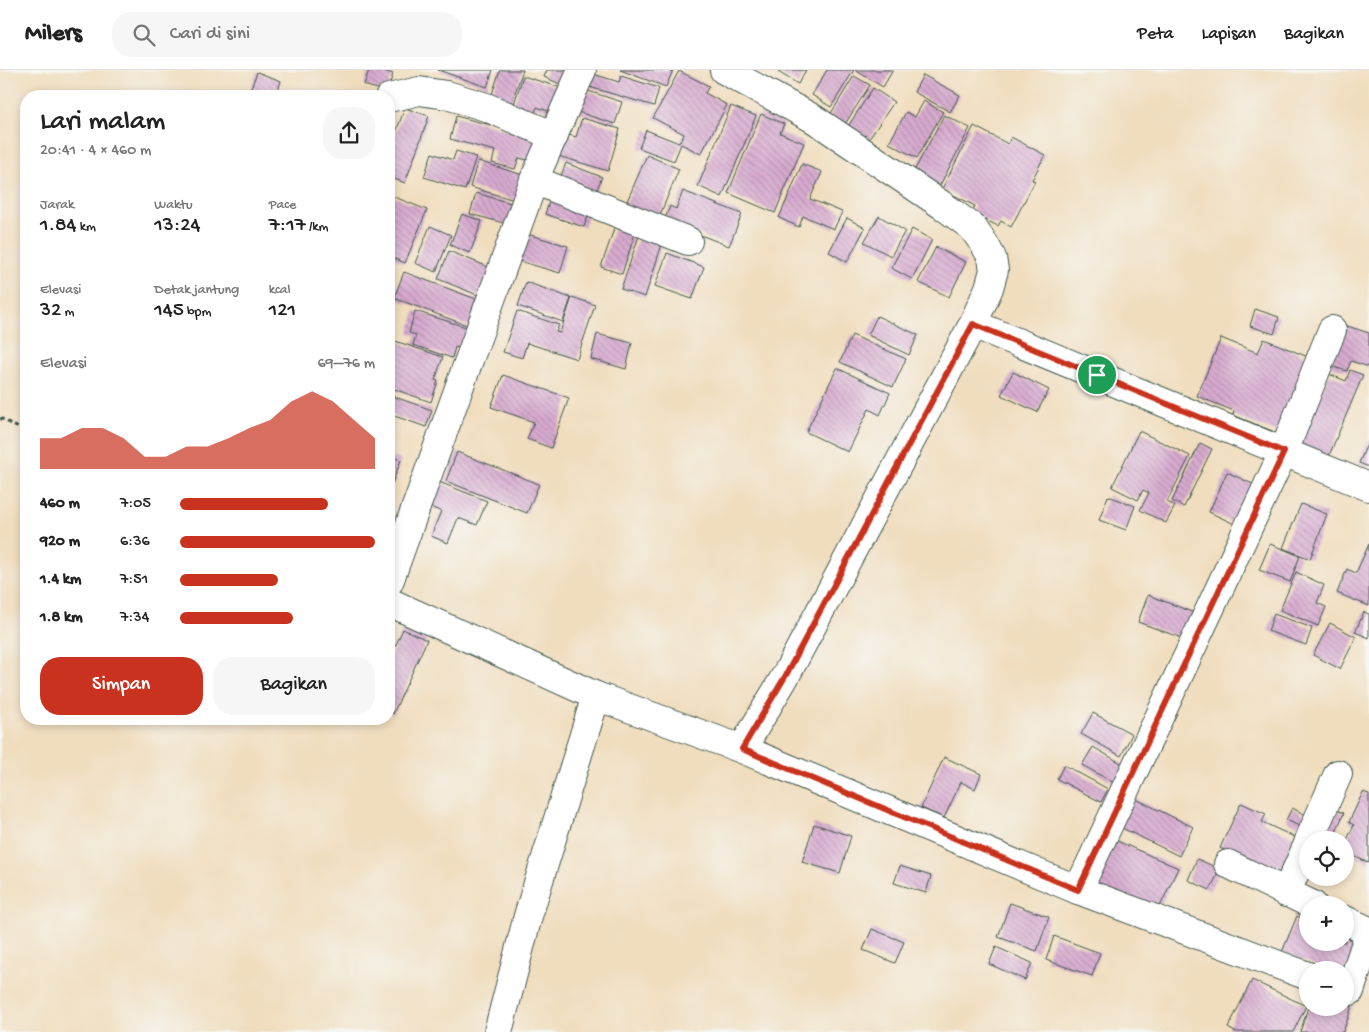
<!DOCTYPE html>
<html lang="id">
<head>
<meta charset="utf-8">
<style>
  :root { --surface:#fff; --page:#f6f6f6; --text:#222; --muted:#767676; --line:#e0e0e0; --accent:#c8321e }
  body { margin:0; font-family:"Gochi Hand",sans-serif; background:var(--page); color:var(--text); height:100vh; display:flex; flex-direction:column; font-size:19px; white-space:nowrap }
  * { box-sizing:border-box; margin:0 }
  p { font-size:16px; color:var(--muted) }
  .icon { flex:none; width:28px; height:28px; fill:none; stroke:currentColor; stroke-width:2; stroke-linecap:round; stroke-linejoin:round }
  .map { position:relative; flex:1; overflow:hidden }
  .side { position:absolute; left:20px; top:20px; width:375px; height:635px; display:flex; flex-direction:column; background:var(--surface); border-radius:20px; box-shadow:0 2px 8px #0003 }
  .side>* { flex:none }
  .tools { position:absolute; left:1299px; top:761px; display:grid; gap:10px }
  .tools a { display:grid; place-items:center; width:55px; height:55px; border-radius:50%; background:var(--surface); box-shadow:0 2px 8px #0003; font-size:25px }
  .pin { position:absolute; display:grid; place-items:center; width:42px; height:42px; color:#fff; margin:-21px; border:2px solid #fff; border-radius:50%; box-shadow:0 1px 5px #0007 }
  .round { display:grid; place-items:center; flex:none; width:52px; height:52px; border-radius:20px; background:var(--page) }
  .headline { display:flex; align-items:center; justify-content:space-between; height:85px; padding:0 20px }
  h1 { font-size:28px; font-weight:600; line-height:38px }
  .figures { display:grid; grid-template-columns:repeat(3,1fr); gap:8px; height:85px; padding:5px 20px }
  .figures div { display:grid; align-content:center }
  .figures b { font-size:21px; font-weight:600 }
  .figures small { font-size:14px; font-weight:400 }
  .figures p { font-size:14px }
  .chart { height:140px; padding:10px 20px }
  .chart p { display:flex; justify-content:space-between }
  .chart svg { width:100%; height:90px; margin-top:5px; fill:var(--accent); opacity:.7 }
  .action { display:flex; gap:10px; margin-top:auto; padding:10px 20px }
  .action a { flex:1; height:58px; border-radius:20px; background:var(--accent); color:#fff; font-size:20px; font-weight:600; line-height:58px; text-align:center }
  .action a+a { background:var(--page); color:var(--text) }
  ul { padding:0 20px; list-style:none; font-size:16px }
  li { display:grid; grid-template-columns:80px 60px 1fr; align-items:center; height:38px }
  li i { height:12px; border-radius:6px; background:var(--accent) }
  header { display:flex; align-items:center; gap:30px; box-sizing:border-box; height:70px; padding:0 25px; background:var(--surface); border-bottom:1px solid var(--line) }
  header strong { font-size:24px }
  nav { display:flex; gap:28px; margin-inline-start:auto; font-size:18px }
  .search { width:350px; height:45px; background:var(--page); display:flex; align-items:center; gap:12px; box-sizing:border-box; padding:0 18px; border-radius:20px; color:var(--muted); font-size:19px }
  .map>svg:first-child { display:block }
</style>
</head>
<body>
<header>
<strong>Milers</strong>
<div class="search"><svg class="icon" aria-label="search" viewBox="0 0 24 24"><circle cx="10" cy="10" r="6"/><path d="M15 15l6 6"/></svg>Cari di sini</div>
<nav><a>Peta</a><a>Lapisan</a><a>Bagikan</a></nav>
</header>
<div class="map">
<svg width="1369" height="962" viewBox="0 0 1369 962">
  <defs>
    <pattern id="building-back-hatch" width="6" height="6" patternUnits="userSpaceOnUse" patternTransform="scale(1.25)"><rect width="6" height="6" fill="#d8aad0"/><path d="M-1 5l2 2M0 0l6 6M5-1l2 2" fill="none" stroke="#af8caa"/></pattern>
  </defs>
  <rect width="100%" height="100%" fill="#f6f6f2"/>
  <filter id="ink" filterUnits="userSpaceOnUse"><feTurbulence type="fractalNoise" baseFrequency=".02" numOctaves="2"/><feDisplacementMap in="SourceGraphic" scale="10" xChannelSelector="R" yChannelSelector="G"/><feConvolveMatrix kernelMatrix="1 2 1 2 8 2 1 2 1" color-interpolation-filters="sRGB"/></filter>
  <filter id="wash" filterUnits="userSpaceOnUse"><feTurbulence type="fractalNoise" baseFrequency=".0096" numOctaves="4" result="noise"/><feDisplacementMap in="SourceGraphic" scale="20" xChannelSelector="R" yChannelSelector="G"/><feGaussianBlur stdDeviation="1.12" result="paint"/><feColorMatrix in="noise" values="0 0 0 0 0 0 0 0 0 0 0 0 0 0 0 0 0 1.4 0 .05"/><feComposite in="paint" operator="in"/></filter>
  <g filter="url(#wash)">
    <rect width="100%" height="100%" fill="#f0ddbd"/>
    <g id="blocks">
      <g fill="url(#building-back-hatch)">
        <path d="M369,0H382L393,4L387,22L364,15Z"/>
        <path d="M438,0H493L487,17Z"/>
        <path d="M500,0H523L510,37L490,30Z"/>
        <path d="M547,0H571L565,16L544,7Z"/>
        <path d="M620,0H673L666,17Z"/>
        <path d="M779,0H806L798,14L778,2Z"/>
        <path d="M827,0H854L831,37L812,25Z"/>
        <path d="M855,0H893L883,17Z"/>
        <path d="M679,1L709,16L705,23L727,35L701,84L681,74L674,91L639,78L646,60L679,73L684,64L653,48Z"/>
        <path d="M257,2L281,11L276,26H248Z"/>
        <path d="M590,3L619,12L621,6L659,18L654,36L586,16Z"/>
        <path d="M923,5L960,25L950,42L914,22Z"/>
        <path d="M523,6L562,18L554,43L537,37L532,50L511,43Z"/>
        <path d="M854,6L870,15L845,54L830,45Z"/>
        <path d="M873,18L894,32L865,75L845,61Z"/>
        <path d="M585,20L622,32L615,54L578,42Z"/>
        <path d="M924,31L943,42L917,88L889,73L906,42L915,47Z"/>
        <path d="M731,36L756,46L722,127L698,116Z"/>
        <path d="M405,38L429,46L405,113L389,107V65L394,67Z"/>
        <path d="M761,44L784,54L780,63L804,73L775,143L728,123Z"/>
        <path d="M944,45L970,58L938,119L912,105Z"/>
        <path d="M456,46L537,67L531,91L519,88L515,99L492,93L495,81L450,69Z"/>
        <path d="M582,48L620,59L608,101L555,85L562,63L576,67Z"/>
        <path d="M974,56L1008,74L1011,67L1045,85L1032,110L1035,111L1011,157L1001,151L998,156L971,143L975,136L942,119Z"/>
        <path d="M456,81L476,87L465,120L424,107L432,83L453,90Z"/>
        <path d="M647,85L679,99L657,152L624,138Z"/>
        <path d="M478,91L526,106L518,131L470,117Z"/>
        <path d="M566,93L602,107L594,127L558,113Z"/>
        <path d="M802,94L822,102L810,129L842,142L834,159L803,146L799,157L779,148Z"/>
        <path d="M683,121L742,144L729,176L664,151L670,136L676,139Z"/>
        <path d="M476,123L517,135L511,155L470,144Z"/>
        <path d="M552,124L591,138L584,157L545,144Z"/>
        <path d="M392,126L427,140L405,193L389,186V134Z"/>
        <path d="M462,144L482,151L470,183L450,175Z"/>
        <path d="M879,146L905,161L891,186L864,172Z"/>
        <path d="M847,148L865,158L847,192L829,182Z"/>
        <path d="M430,156L451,165L436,202L415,193Z"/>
        <path d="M615,156L635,163L622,204L601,197Z"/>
        <path d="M912,159L932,170L912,209L891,198Z"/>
        <path d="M640,163L663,171L645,227L621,219Z"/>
        <path d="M527,164L568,176L560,203L519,191Z"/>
        <path d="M936,177L966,192L949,227L918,212Z"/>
        <path d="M449,181L496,200L485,228L438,209Z"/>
        <path d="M667,183L704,197L692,229L655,216Z"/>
        <path d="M404,202L484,232L474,258L394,228Z"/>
        <path d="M526,212L571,228L563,252L518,236Z"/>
        <path d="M572,227L595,235L577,289L527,273L522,288L503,282L517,241L559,255L556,262L560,263Z"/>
        <path d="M1255,239L1279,247L1274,264L1250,256Z"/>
        <path d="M415,241L469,258L462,279L455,277L452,288L413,275L416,265L409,263Z"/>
        <path d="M877,246L918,265L909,285L868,265Z"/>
        <path d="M1344,255L1369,263V297L1351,291L1347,301L1330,296Z"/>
        <path d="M597,264L632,273L626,299L591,289Z"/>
        <path d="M852,265L906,289L893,317L840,292Z"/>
        <path d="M1221,268L1258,283L1264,269L1313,289L1282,365L1233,345L1234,341L1197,326Z"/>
        <path d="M389,269L443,287L435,310L438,311L431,332L391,318L389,323V295H390L392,289L389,288Z"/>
        <path d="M837,298L890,323L880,345L869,339L848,382L806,362Z"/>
        <path d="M1350,300L1363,305L1328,388L1299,376L1329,304L1346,311Z"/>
        <path d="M1013,302L1049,320L1037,342L1001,325Z"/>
        <path d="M503,305L569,328L551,378L527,369L534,352L491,337Z"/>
        <path d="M389,325L432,340L426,357L389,344Z"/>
        <path d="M1139,361L1190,386L1167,432L1175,436L1166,453L1140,440L1149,423L1143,420L1138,430L1112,417Z"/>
        <path d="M1369,370V397L1359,393Z"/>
        <path d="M1200,373L1212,379L1184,437L1172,431Z"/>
        <path d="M457,382L539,414L527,443L446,411Z"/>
        <path d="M389,386L401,390L391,417L389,416Z"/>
        <path d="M1227,402L1261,418L1243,458L1209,442Z"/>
        <path d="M439,412L487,431L477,455L458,448L448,473L431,466L441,441L429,437Z"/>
        <path d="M1108,426L1135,436L1126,460L1099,450Z"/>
        <path d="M1301,434L1327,444L1310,489L1283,478Z"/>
        <path d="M1270,474L1300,486L1290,512L1259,500Z"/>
        <path d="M1369,474V536L1337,523L1347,499L1356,503Z"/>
        <path d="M1296,502L1324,515L1317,533L1326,537L1318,556L1280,540Z"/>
        <path d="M1148,525L1197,544L1187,570L1138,552Z"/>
        <path d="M1364,542L1369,544V568L1355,562Z"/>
        <path d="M1274,544L1312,558L1306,575L1268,561Z"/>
        <path d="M1330,553L1356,567L1340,599L1313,585Z"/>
        <path d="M403,559L427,570L393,644L389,641V590Z"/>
        <path d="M1093,643L1132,664L1121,686L1081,664Z"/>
        <path d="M1093,677L1126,696L1116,714L1082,695Z"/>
        <path d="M944,687L981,704L975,719L961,712L944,748L921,738Z"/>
        <path d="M1064,695L1108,719L1101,732L1057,709Z"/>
        <path d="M1363,722L1369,724V793L1345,782V774L1354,755L1349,752Z"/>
        <path d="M1132,727L1193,757L1179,786L1118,756Z"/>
        <path d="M1241,733L1266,744L1262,752L1301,770L1284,807L1220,778Z"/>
        <path d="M1292,738L1310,747L1304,758L1286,750Z"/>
        <path d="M1333,739L1344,743L1333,769L1322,764Z"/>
        <path d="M814,754L851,766L840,803L802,792Z"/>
        <path d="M1106,766L1178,798L1156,845L1085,813Z"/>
        <path d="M1197,789L1220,799L1210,820L1188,810Z"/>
        <path d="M900,796L931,806L926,823L894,813Z"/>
        <path d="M1010,833L1049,847L1037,881L998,867Z"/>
        <path d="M1297,846L1308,851V872H1345V867L1360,873L1345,900H1327L1282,882Z"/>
        <path d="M872,859L904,872L895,893L863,880Z"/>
        <path d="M1054,866L1100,883L1092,906L1046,890Z"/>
        <path d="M996,877L1032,893L1025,910L989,894Z"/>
        <path d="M1252,910L1306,936L1293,962H1235L1228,958Z"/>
        <path d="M1345,934L1352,936L1343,962H1300L1308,938H1345Z"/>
      </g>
    </g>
  </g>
  <g filter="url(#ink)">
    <use href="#blocks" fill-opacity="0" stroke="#3e5549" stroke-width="1"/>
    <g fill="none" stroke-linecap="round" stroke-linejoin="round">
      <defs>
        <g id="minor">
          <path d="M724,0L814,49L942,135L972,157L985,175L992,188L994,200L989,218L973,254"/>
          <path d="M389,28L419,21L447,25L486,37L554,66"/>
          <path d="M534,110L688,171"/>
          <path d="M389,512L534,110L582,0"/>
          <path d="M389,532L596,626"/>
          <path d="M742,679L1078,820L1308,906"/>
          <path d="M1309,770L1338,704"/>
          <path d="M1228,794L1313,835"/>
          <path d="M1078,820L1284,381L1332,260"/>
          <path d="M1286,823L1308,774"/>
          <path d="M1345,850L1369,861"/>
          <path d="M1350,921L1369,863"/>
          <path d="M498,962L528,846L596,626L742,679L786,605L973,254L1369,417"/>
        </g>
      </defs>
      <use href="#minor" stroke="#3e5549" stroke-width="30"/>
      <path stroke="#3e5549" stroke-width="3" stroke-dasharray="4 4" stroke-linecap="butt" d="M0,348L26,362"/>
      <use href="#minor" stroke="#fff" stroke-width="28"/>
    </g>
  </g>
  <g fill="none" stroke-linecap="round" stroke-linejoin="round" filter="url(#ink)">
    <defs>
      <path id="route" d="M973,254L1284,382L1078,820L742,679L786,605Z"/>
    </defs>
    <use href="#route" stroke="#fff" stroke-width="10"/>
    <use href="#route" stroke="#c8321e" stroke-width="6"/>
  </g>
</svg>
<div class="tools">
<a><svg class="icon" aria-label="locate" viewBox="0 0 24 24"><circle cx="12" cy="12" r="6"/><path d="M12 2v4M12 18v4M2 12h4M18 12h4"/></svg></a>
<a>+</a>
<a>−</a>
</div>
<div class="pin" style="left:1097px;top:305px;background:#1e9e55"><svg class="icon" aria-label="arrive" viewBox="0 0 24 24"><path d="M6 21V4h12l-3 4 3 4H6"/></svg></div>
<section class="side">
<div class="headline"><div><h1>Lari malam</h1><p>20:41 · 4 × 460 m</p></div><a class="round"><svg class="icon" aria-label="share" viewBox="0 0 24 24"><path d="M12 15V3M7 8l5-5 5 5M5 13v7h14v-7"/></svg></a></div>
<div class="figures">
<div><p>Jarak</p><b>1.84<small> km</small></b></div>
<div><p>Waktu</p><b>13:24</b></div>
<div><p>Pace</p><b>7:17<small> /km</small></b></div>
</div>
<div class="figures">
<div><p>Elevasi</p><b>32<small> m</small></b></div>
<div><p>Detak jantung</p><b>145<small> bpm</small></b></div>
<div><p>kcal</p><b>121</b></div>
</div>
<div class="chart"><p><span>Elevasi</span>69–76 m</p>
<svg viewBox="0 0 160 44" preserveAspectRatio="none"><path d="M0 44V29L10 29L20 24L30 24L40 29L50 38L60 38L70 33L80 33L90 29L100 24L110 20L120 11L130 6L140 11L150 20L160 29V44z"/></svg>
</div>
<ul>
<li><b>460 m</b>7:05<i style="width:76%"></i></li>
<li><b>920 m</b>6:36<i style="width:100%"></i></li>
<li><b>1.4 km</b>7:51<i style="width:50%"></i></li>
<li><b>1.8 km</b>7:34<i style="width:58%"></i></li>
</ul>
<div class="action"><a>Simpan</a><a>Bagikan</a></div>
</section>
</div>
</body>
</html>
